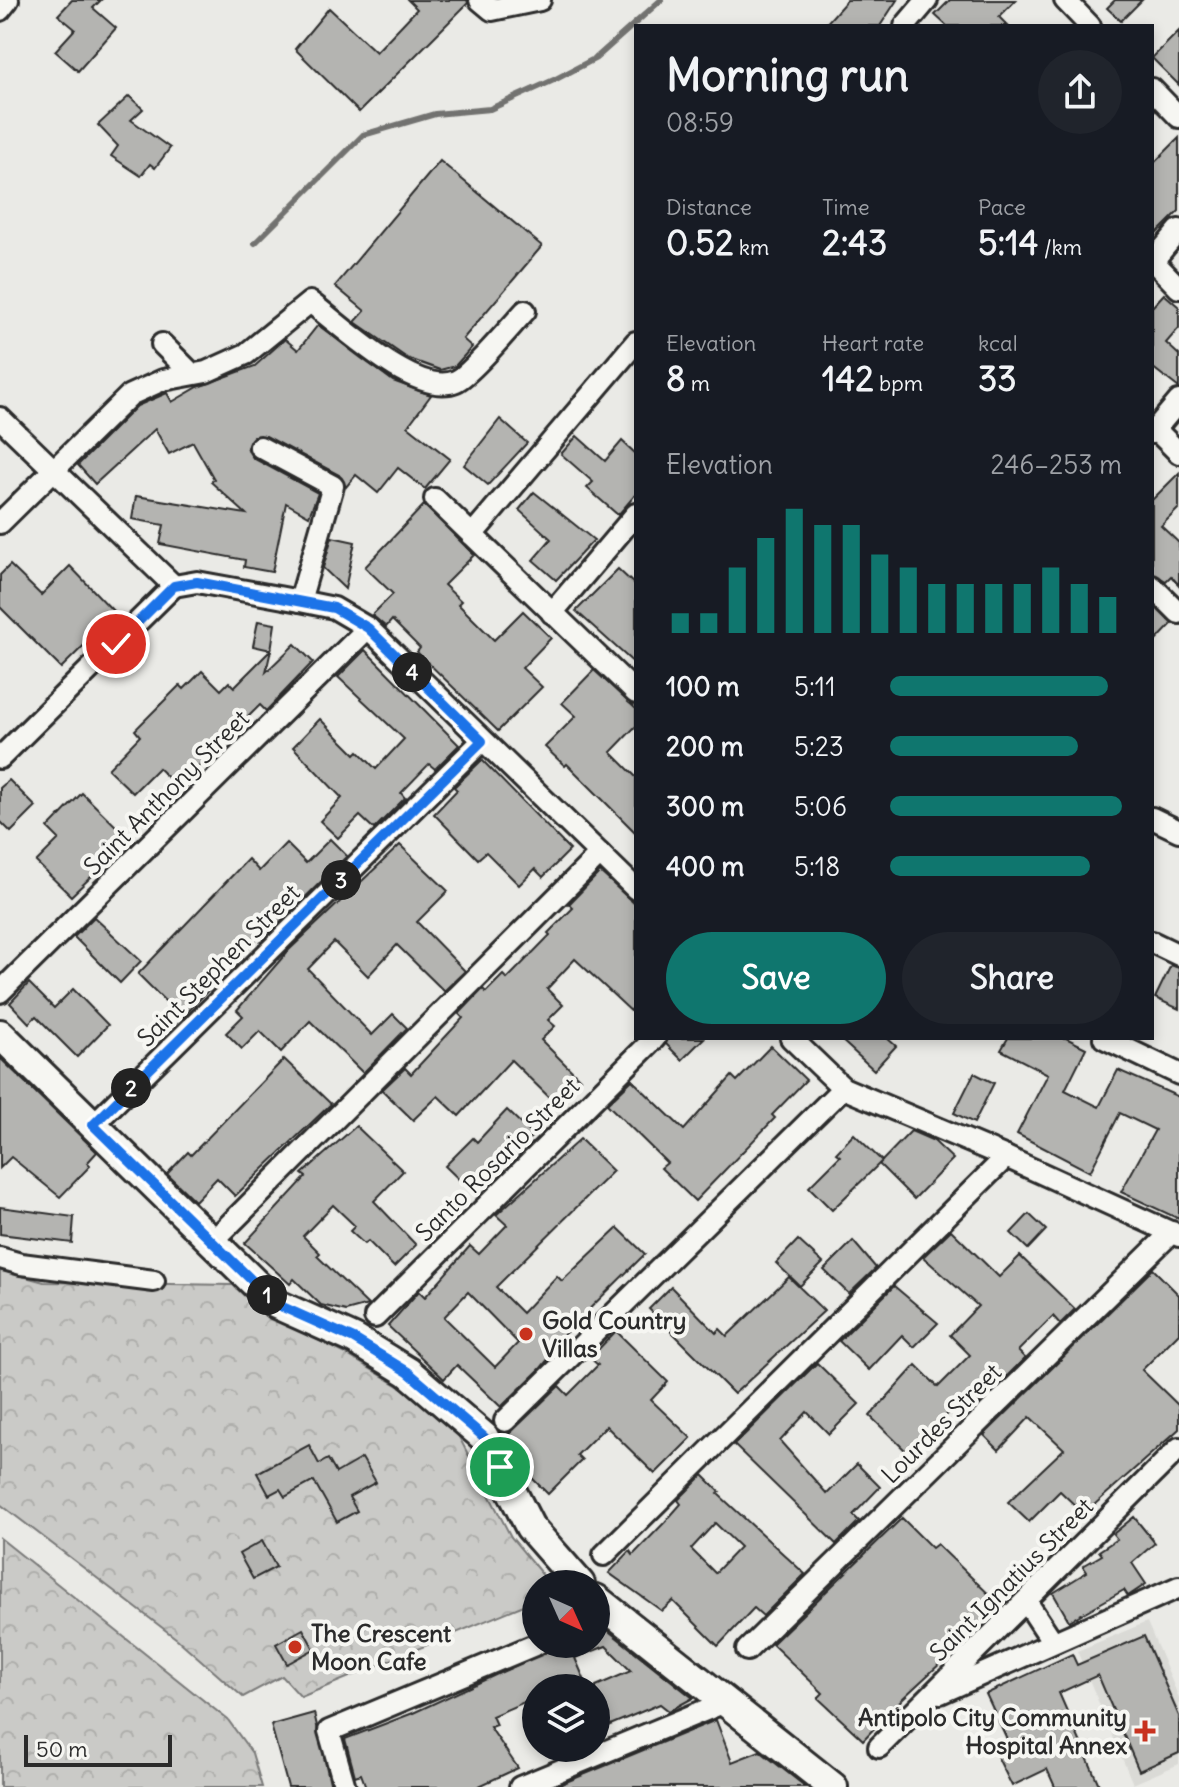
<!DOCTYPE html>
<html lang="en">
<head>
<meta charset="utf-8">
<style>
  :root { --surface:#171b24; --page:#20242c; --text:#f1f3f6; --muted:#9ea1a6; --accent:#0f766e }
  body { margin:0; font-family:Delius,sans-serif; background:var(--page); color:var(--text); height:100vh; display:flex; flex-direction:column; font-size:30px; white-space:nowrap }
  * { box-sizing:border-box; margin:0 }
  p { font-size:26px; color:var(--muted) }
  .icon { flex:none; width:44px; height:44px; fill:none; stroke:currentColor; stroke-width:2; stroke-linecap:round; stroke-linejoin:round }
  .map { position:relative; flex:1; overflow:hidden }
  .panel { position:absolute; left:634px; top:24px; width:520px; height:1016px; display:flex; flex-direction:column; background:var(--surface); border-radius:0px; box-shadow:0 4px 12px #0003 }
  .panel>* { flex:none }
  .needle { width:52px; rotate:135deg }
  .tools { position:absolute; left:522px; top:1570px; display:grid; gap:16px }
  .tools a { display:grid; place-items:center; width:88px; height:88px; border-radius:50%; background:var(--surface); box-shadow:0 4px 12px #0003; font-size:40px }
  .scale { position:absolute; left:24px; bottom:20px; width:148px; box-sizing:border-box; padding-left:8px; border:4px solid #2b2b2b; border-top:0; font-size:22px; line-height:28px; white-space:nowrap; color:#2b2b2b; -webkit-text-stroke:6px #f6f6f2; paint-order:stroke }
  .pin { position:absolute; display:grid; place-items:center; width:68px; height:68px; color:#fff; margin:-34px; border:4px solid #fff; border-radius:50%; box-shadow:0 2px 8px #0007 }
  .km { position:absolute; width:40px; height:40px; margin:-20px; border-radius:50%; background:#222; color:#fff; font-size:22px; line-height:40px; text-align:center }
  .round { display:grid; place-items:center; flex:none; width:84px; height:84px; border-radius:42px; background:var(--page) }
  .headline { display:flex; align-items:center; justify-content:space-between; height:136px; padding:0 32px }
  h1 { font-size:44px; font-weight:800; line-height:60px }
  .figures { display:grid; grid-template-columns:repeat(3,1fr); gap:12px; height:136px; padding:8px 32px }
  .figures div { display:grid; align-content:center }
  .figures b { font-size:34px; font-weight:800 }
  .figures small { font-size:22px; font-weight:400 }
  .figures p { font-size:22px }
  .chart { height:224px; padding:16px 32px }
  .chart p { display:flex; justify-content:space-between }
  .chart svg { width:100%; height:144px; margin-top:8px; stroke:var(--accent); stroke-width:6 }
  .cta { display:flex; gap:16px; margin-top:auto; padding:16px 32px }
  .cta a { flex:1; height:92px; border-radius:48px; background:var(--accent); color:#fff; font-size:32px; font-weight:800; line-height:92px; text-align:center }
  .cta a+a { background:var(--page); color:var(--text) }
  ul { padding:0 32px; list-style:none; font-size:26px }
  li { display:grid; grid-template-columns:128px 96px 1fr; align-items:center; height:60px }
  li i { height:20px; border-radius:10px; background:var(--accent) }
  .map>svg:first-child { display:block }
</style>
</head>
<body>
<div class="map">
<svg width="1179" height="1787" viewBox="0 0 1179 1787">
  <defs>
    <pattern id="forest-crowns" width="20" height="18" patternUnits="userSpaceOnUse" patternTransform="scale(2)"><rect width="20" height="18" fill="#cacac7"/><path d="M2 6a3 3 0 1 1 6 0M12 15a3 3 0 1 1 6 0" fill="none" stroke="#aeaeab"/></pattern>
  </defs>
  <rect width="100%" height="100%" fill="#eaeae6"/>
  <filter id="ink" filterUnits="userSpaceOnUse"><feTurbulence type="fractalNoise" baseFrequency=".0125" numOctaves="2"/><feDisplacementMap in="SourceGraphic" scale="16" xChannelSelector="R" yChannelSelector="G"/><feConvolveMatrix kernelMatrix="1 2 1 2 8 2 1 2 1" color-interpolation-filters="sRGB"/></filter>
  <g filter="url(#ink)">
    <path fill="#dadad6" d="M1147,1622L1179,1698V1764L1133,1784L1077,1651Z"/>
    <g fill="url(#forest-crowns)" stroke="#7a7a79" stroke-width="2">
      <path d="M0,1270L44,1282L233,1285L263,1313L344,1353L427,1403L457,1433L511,1537L550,1584H536V1600L301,1697L282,1676L243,1697L177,1639L0,1504Z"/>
      <path d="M0,1538L228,1720L252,1753L262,1787H0Z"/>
    </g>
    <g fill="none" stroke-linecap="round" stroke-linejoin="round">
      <path stroke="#727270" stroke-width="6" d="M255,243L363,135L435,114L490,109L556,79L596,58L661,0"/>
    </g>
    <g fill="#b4b4b1" stroke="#2b2b2b" stroke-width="2" fill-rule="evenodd">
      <path d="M72,0H101L93,8L116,28L78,71L55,51L75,29L58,15Z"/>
      <path d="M408,0H467L468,3L359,112L295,49L329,8L376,52L417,9Z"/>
      <path d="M847,0H897L880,26H824Z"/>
      <path d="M950,0H1016L999,17L1008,26H947L935,15Z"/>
      <path d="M1115,0H1142L1121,21L1107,8Z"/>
      <path d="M1179,31V85L1152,58Z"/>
      <path d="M129,96L143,109L131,120L170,148L155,168L150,164L141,176L111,156L118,146L98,125Z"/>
      <path d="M1179,138V211L1152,238V165Z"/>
      <path d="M440,161L542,246L463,339L472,347L455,366L440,370L407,358L355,322L365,311L335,286Z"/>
      <path d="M1164,294L1179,307V328L1166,343L1179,355V388L1152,367V307Z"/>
      <path d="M318,325L393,381L431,395L408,426L450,459L425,489L398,468L378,493L356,475L346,487L339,475L266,436H254L247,447L253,458L318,493L309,516L286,503L272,572L244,567L245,560L160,544L164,525L132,519L136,496L246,514L211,482L214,479L193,442L169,454L155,429L95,484L78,465L137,406L167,393L172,402L198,387L255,366L285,339L298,350Z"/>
      <path d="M500,419L527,443L488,485L464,465Z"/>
      <path d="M577,436L605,461L622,441L636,454V494L618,515L587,488L593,482L561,454Z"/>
      <path d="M1179,473V508L1161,526L1179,543V585L1171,576L1166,581L1152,573V500Z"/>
      <path d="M534,492L594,540L556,580L533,560L551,539L519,510Z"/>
      <path d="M424,505L474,555L444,585L461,601L458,604L494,640L523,611L551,638L522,668L542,687L498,731L417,652L420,648L392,620L386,627L372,615L393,594L365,567Z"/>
      <path d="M332,537L355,542L345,589L323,568Z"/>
      <path d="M10,565L41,595L70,566L116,614L61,668L0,607V575Z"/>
      <path d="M618,569L636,586V665L576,611Z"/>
      <path d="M1152,604L1172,624L1152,645Z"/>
      <path d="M258,621L275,624L271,650L253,646Z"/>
      <path d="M295,644L313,662L266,711L260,705L189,776L192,780L181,790L158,768L133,793L108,769L140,736L135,730L180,685L184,689L202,671L221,690L229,682L234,687L271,650L266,672Z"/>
      <path d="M365,650L459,745L435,769L429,764L401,793L405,798L374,829L360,816L338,838L320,821L342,798L293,747L320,719L355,754L358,751L376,769L404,739L338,677Z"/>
      <path d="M594,670L636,709V726L611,752L636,777V833L567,764L565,766L545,747L576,716L562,703Z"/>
      <path d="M482,760L570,850L543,877L535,869L519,885L486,852L478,859L434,814L457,790L454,787Z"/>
      <path d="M9,780L36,807L11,832L0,821V788Z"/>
      <path d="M82,793L125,835L109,852L113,856L71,896L36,862L59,839L48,828Z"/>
      <path d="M330,839L347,856L270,932L267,928L182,1018L138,974L248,859L259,871L286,843L306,863Z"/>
      <path d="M400,845L448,891L417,922L465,971L444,991L397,945L368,976L334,942L308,969L372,1035L393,1014L407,1028L363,1073L310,1021L281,1052L260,1031L242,1049L226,1033L243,1016L237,1010L289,950Z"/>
      <path d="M600,872L636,905V1016L575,959L547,989L563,1005L548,1020L555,1026L541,1040L580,1079L556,1104L511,1060L459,1116L438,1096L413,1120L382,1090L405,1068L411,1074L463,1018L459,1014L483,989L486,992L503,975L507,979L550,935L548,933L573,908L569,904Z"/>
      <path d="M94,917L141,961L120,983L74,937Z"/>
      <path d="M1171,965L1179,968V1009L1155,998Z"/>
      <path d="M29,983L54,1008L73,989L108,1025L77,1057L36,1016L29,1023L10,1003Z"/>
      <path d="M668,1038H704L682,1060L666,1044Z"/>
      <path d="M839,1038H887L896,1046L874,1070Z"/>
      <path d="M1008,1038H1066L1086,1048L1065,1090L1099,1107L1118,1070L1179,1097V1219L1121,1192L1155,1130L1120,1113L1090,1172L1017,1134L1048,1074L1001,1050Z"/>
      <path d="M771,1046L806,1080L772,1115L775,1118L695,1201L661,1168L667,1163L607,1104L632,1080L684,1130L732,1076L737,1081Z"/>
      <path d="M0,1058L97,1152L87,1163L90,1166L60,1197L11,1157L0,1168Z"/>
      <path d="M284,1059L331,1104L235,1196L217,1178L195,1201L167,1174L188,1152L191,1155Z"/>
      <path d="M974,1073L994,1083L974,1123L954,1113Z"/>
      <path d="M507,1110L533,1135L507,1161L504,1157L471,1191L445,1166L473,1138L477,1142Z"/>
      <path d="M356,1126L403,1171L374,1201L416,1245L394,1267L368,1241L364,1244L350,1231L355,1226L333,1205L303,1236L320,1253L317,1256L368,1305L346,1311L321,1305L294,1279L290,1284L245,1243L306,1177L302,1174Z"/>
      <path d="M911,1131L934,1141L953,1159L914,1199L879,1164Z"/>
      <path d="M854,1134L882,1161L832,1210L809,1187L840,1156L836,1153Z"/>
      <path d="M580,1139L613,1171L496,1287L522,1313L557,1276L562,1281L618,1228L645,1254L554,1344L558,1347L541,1368L501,1407L457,1365L444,1379L388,1326L419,1291L425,1297L470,1246L479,1254L507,1225L496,1215ZM468,1292L518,1343L495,1367L444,1317Z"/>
      <path d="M0,1207L74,1217L72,1243L0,1234Z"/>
      <path d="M1029,1214L1046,1230L1028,1249L1011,1233Z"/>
      <path d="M951,1230L999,1277L1020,1256L1075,1309L1060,1324L1053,1316L1018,1351L1025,1358L973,1410L962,1400L908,1453L870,1416L916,1365L938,1387L970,1355L950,1335L978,1306L923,1257Z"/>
      <path d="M798,1240L823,1263L800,1286L776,1263Z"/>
      <path d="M853,1241L876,1268L849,1294L824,1270Z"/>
      <path d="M1153,1269L1179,1295V1333L1142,1370L1179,1406V1429L1084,1514L1060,1491L1029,1522L1008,1502L1064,1449L1030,1417L999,1450L984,1435Z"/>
      <path d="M789,1277L824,1311L734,1394L649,1309L671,1287L716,1333L720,1329L727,1336Z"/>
      <path d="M894,1286L938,1323L914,1347L902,1335L869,1370L839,1341Z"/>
      <path d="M616,1331L668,1382L651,1400L691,1438L655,1474L606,1426L577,1455L582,1460L548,1494L527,1473L524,1477L504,1439L559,1386L568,1395L598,1365L590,1358Z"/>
      <path d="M817,1363L859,1404L829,1434L807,1412L780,1441L827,1494L857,1464L880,1487L853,1515L859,1521L836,1544L734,1445Z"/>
      <path d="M309,1445L319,1464L328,1459L336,1473L362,1458L376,1482L349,1497L357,1511L337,1522L314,1481L285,1497L280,1489L269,1495L257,1473Z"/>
      <path d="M703,1475L720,1492L718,1494L805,1574L763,1616L754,1608L718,1646L673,1601L662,1611L609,1573L630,1551L633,1555L665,1522L681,1504L678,1500ZM715,1523L740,1547L715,1573L691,1549Z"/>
      <path d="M1134,1517L1155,1543L1132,1563L1146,1584L1128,1596L1124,1590L1069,1621L1053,1593L1087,1572L1083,1566L1102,1555L1099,1551L1117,1539L1113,1534Z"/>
      <path d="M902,1518L932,1548L937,1544L999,1604L945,1662L943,1661L902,1699L863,1740L818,1698L823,1693L772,1644Z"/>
      <path d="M262,1541L276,1567L253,1579L239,1554Z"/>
      <path d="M596,1621L693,1698L669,1711L660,1704L596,1731V1686L631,1671L606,1646L575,1658L588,1688H536V1697L492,1716L496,1725L490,1727L518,1768L477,1787H366L361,1774L355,1776L345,1739L413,1713L563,1644H596Z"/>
      <path d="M303,1629L314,1649L287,1664L276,1644Z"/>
      <path d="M1144,1636L1179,1716V1753L1139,1771L1098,1675L1059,1693L1100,1787H1055L1047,1769L1012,1786L992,1746L1007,1739L986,1694L1072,1654L1077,1665Z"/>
      <path d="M314,1713L331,1787H288L271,1725Z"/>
      <path d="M716,1720L732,1762L760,1751L806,1787H554Z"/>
    </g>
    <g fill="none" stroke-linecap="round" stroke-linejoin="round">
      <defs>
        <g id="street">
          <path d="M480,0L492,10L540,0"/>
          <path d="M1065,0L1090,26"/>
          <path d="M0,10L8,0"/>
          <path d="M905,26L927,0"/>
          <path d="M1152,89L1179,117"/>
          <path d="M1152,260L1179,288"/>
          <path d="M1152,262L1179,230"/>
          <path d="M162,344L192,374"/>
          <path d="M0,418L174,586"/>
          <path d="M1155,429L1179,453"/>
          <path d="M1152,433L1179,401"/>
          <path d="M260,447L333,486L300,601"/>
          <path d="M435,499L636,693"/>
          <path d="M0,523L130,395L163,380L206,372L246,354L310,302C341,325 416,398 456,381C470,375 511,326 525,311"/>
          <path d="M472,535L636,342"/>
          <path d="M174,586L197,582L300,601L334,608L368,628L636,889"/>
          <path d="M1152,586L1179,613"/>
          <path d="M552,613L636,514"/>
          <path d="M0,758L174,586"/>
          <path d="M1152,818L1179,831"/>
          <path d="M1152,942L1179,955"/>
          <path d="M0,992L368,628"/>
          <path d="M791,1038L843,1088L1006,1157L1179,1236"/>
          <path d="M1104,1038L1179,1074"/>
          <path d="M93,1125L482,741"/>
          <path d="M211,1243L600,854"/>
          <path d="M0,1258L21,1264L154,1281"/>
          <path d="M375,1317L655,1038"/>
          <path d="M505,1421L843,1088"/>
          <path d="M604,1555L1006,1157"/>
          <path d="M1026,1601L1053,1642"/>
          <path d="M747,1650L1172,1232"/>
          <path d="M940,1693L1179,1587"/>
          <path d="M879,1747L1179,1448"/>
          <path d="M345,1787L329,1731L537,1644"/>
          <path d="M520,1787L725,1702"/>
        </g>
        <g id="secondary">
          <path d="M0,1034L276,1304L354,1339L408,1372L484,1437L530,1527L580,1584"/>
          <path d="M596,1599L833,1787"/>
        </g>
      </defs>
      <use href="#street" stroke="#2b2b2b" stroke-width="26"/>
      <use href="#secondary" stroke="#2b2b2b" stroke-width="34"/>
      <use href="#street" stroke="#f6f6f2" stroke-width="20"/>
      <use href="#secondary" stroke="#f6f6f2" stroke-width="28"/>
    </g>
  </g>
  <g fill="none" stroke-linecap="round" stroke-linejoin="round" filter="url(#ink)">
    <defs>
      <path id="route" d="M116,644L174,586L197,582L334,608L368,628L482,741L93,1125L276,1304L354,1339L408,1372L484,1437L500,1467"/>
    </defs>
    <use href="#route" stroke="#fff" stroke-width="16"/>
    <use href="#route" stroke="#1a73e8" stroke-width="10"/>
  </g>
  <g fill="#c8321e" stroke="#f6f6f2" stroke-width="3">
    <circle cx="526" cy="1334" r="8"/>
    <circle cx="295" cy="1647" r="8"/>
    <path d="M1141 1719h8v8h8v8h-8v8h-8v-8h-8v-8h8z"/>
  </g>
  <g text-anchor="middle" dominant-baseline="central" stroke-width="8" stroke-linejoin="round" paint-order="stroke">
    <g font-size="24" fill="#2b2b2b" stroke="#f6f6f2">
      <text transform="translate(166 792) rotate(-45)">Saint Anthony Street</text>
      <text transform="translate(218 965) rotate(-45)">Saint Stephen Street</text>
      <text transform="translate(497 1159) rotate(-45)">Santo Rosario Street</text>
      <text transform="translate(941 1423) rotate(-45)">Lourdes Street</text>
      <text transform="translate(1011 1579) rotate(-45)">Saint Ignatius Street</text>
    </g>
    <g font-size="24" font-weight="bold" fill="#2b2b2b" stroke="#f6f6f2" text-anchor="start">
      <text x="542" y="1320">Gold Country<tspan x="542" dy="28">Villas</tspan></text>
      <text x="311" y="1633">The Crescent<tspan x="311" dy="28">Moon Cafe</tspan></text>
      <text x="1127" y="1717" text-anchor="end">Antipolo City Community<tspan x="1127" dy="28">Hospital Annex</tspan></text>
    </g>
  </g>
</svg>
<div class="tools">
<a><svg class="needle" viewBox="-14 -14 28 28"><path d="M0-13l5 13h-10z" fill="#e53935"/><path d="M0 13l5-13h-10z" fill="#9ea1a6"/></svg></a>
<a><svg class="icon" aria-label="layers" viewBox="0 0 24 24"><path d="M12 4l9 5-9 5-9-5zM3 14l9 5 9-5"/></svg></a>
</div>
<div class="scale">50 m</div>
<div class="pin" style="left:500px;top:1467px;background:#1e9e55"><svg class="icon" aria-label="arrive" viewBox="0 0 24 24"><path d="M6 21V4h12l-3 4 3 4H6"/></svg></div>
<div class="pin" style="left:116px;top:644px;background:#d93025"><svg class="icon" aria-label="check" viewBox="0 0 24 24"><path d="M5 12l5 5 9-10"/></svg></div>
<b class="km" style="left:267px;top:1295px">1</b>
<b class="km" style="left:131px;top:1088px">2</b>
<b class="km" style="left:341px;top:880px">3</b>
<b class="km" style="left:412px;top:672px">4</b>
<section class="panel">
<div class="headline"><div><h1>Morning run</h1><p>08:59</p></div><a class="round"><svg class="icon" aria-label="share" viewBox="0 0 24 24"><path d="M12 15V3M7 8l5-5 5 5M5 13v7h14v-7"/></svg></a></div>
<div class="figures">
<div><p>Distance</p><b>0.52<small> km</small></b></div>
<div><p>Time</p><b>2:43</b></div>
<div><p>Pace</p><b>5:14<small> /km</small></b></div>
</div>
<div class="figures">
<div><p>Elevation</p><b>8<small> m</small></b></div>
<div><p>Heart rate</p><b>142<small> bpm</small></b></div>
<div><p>kcal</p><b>33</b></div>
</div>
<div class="chart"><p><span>Elevation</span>246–253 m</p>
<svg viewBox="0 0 160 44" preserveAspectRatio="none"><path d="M5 44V38M15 44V38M25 44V24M35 44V15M45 44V6M55 44V11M65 44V11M75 44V20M85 44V24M95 44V29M105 44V29M115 44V29M125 44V29M135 44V24M145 44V29M155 44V33"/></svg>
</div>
<ul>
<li><b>100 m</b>5:11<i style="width:94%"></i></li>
<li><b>200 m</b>5:23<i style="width:81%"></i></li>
<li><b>300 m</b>5:06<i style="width:100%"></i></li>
<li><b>400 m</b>5:18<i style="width:86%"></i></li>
</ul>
<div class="cta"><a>Save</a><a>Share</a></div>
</section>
</div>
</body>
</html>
